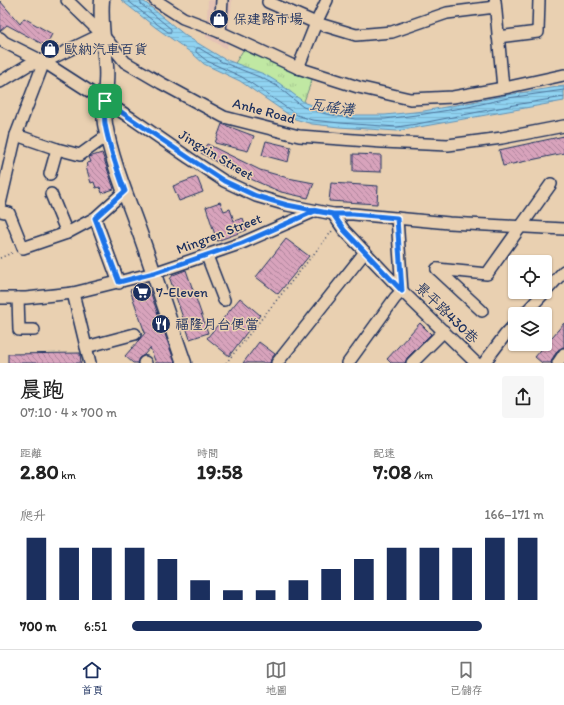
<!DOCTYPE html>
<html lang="zh-TW">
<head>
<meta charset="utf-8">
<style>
  :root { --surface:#fff; --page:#f6f6f6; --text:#222; --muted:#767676; --line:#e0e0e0; --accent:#1b2f5e }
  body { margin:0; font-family:Itim,"LXGW WenKai TC",sans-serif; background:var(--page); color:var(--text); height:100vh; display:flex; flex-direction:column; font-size:15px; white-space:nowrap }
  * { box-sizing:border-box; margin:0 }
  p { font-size:13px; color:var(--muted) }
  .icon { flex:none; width:22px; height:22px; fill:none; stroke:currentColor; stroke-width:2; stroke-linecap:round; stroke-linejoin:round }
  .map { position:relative; height:363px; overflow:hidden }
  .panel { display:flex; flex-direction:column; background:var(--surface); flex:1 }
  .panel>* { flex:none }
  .controls { position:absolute; left:508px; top:255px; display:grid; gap:8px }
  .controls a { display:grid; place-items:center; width:44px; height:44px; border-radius:4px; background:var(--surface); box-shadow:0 1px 3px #0004; font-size:20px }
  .pin { position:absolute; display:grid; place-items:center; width:34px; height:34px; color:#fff; margin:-17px; border-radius:8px; box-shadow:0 2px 6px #0006 }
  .round { display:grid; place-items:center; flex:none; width:42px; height:42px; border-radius:4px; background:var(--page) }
  .overview { display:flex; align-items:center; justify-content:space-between; height:68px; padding:0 20px }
  h1 { font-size:22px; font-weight:700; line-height:30px }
  .figures { display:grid; grid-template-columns:repeat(3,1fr); gap:6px; height:68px; padding:4px 20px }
  .figures div { display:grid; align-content:center }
  .figures b { font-size:20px; font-weight:700 }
  .figures small { font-size:11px; font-weight:400 }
  .figures p { font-size:11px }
  .chart { height:112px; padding:8px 20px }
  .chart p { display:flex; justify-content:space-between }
  .chart svg { width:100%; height:72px; margin-top:4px; stroke:var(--accent); stroke-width:6 }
  ul { padding:0 20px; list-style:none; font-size:13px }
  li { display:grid; grid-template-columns:64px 48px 1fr; align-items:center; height:30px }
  li i { height:10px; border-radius:5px; background:var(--accent) }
  .dock { display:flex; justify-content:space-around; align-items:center; height:56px; border-top:1px solid var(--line); background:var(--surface); font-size:11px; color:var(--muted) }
  .dock a { display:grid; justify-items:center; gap:2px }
  .dock .current { color:var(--accent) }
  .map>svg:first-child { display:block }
</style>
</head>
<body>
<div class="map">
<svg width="564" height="363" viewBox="0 0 564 363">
  <defs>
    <pattern id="grass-tufts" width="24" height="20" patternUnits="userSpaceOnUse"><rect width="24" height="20" fill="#c0e8a3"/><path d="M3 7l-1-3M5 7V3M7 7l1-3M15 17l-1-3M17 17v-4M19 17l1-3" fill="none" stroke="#a4c78f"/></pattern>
    <pattern id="water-rules" width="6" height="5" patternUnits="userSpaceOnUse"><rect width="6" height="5" fill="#90d3f1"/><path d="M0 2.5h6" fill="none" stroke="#7cb5d1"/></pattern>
    <pattern id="building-back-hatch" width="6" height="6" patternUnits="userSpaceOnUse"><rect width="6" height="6" fill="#d8a3bc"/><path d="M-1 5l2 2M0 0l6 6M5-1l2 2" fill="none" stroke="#ae859c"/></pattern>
  </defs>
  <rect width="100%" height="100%" fill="#e9d0b1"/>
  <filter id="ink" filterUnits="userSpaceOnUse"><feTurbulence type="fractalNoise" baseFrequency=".025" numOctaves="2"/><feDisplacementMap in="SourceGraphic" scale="8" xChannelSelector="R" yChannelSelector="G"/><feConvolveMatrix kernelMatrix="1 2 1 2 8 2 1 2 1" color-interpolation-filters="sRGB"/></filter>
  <g filter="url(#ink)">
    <path fill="#e4c2b4" d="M208,0H232L227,49L206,37Z"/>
    <path fill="url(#grass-tufts)" stroke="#6e8c80" d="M245,47L313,77L303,104L234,65Z"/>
    <path fill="url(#water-rules)" stroke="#6191b6" d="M121,0H142L186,36L224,59L264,74L279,83L305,103L327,110L355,115H385L424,111L467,103L507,95L564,86V101L397,131L339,127L312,124L295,119L240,81L204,64L193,54L155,27Z"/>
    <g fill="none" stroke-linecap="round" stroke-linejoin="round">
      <g stroke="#4a7199" stroke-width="1">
        <path d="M127,0L157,24L168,32H171V29L141,4L140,0"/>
        <path d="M564,90L508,98L468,107L424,114L385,119H355L326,114L303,107L277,86L262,78L222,62L199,48H197L196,50V52L207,61L242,77L297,115L312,120L340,123L397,127L417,124L514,105L564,97"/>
      </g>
    </g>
    <g fill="url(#building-back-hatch)" stroke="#1b2f5e">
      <path d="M0,1L20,24L24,18L52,34L46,46L7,25L0,31Z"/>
      <path d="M222,124L254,136L248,151L215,143Z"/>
      <path d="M564,136V153L503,166L499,150Z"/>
      <path d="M266,141L291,147L288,162L262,155Z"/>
      <path d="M207,144L260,170L288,178L314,183L308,198L281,192L253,180L225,167L201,153Z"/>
      <path d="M102,153L114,189L102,193L100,187L96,188L94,182L91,183L86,167L88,166L87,163L91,162L89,157Z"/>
      <path d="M353,154L381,155V172L353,171Z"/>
      <path d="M197,177L203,192L179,201L173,186Z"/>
      <path d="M331,183L378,186L377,204L329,201Z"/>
      <path d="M220,202L224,211L230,209L234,221L243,218L247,230L217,241L206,207Z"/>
      <path d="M286,239L309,256L278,294L256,277Z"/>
      <path d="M186,270L208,333L190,339L170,279L173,275Z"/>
      <path d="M140,287L147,288L150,291L175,363H156L150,348L144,355L139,358L137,363H133L125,356L145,333L130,290Z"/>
      <path d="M240,298L260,315L229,356L207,338Z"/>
      <path d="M420,323L431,334L407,358L405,363H391L387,359Z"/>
      <path d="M564,323V347L561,348L558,350L552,359L551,363H542L535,357Z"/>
      <path d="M259,342L275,354L271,359L270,363H243Z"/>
      <path d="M80,353L81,363H8V354Z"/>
    </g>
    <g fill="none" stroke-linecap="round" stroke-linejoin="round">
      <defs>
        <g id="minor">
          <path d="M67,0L102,34L125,62L161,83L224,117L299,136L382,142L448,145L502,138L564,126"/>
          <path d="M155,0L183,18L220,32L298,68L358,87L410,99L453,97L509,87L564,75"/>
          <path d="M495,1L503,88"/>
          <path d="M268,2L316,23L356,35L392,32L447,13L495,7"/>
          <path d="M220,32L222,0"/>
          <path d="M498,37L538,32L539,0"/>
          <path d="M0,38L4,42L44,62L131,118L189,158L224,181L256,196L287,205L333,214H353L449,223L564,229"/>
          <path d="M298,68L316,23L327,0"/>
          <path d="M0,82L28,65L44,62L102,34"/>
          <path d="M16,135L57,149L80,155L108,135"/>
          <path d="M50,174L57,149"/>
          <path d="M51,194L67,233"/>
          <path d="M0,204L16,135L44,62"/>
          <path d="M0,211L9,213L23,248L67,233L95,218L125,191"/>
          <path d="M333,214L344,230L402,291L476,363"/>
          <path d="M95,218L119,283"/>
          <path d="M207,256L224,300"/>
          <path d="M437,269L487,274L551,184"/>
          <path d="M437,269L482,311"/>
          <path d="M545,292L564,271"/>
          <path d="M73,293L90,363"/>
          <path d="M0,298H26L73,293L154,273L242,243L315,211"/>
          <path d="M18,298L19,330H34"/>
          <path d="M524,314L545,292"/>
          <path d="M86,347L135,334"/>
          <path d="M144,363L145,362L146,363"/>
          <path d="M277,363L365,252"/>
          <path d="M348,363L395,298L402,291L397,218"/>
          <path d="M412,363L444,331"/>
          <path d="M484,363L505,335L515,324"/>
          <path d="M558,363L564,354"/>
        </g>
        <path id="major" d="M102,0C100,22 104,44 106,66C108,85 102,105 105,124C112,164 130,204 143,242C157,282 170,323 184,363"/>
      </defs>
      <use href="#minor" stroke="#1b2f5e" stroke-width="14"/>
      <use href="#major" stroke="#1b2f5e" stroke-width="17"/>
      <g stroke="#1b2f5e" stroke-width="1.5" stroke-dasharray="1 3" stroke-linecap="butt">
        <path d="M0,258L14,252"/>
        <path d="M226,363L333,230"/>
      </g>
      <use href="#minor" stroke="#e9d0b1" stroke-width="11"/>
      <use href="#major" stroke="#e9d0b1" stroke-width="14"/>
    </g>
  </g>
  <g fill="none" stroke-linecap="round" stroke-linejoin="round" filter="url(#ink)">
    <defs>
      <path id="route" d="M105,101C105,109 104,116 105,124C109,147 117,169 125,191L95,218L119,282L154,273L242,243L315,211L333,214L344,230L402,291L397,218L353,214H333L287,205L256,196L224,181L189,158L105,101"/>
    </defs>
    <use href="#route" stroke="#fff" stroke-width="8"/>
    <use href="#route" stroke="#1a73e8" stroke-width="5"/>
  </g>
  <defs>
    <symbol id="shop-disc" viewBox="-11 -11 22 22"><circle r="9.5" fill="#1b2f5e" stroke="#e9d0b1"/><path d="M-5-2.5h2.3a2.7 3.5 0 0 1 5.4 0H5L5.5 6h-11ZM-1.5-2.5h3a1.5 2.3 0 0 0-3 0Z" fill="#fff"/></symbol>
    <symbol id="supermarket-disc" viewBox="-11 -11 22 22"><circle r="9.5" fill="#1b2f5e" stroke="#e9d0b1"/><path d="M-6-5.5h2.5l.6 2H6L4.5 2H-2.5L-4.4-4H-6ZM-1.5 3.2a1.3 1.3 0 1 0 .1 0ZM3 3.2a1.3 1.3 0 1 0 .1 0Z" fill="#fff"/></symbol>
    <symbol id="restaurant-disc" viewBox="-11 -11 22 22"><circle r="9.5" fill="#1b2f5e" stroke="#e9d0b1"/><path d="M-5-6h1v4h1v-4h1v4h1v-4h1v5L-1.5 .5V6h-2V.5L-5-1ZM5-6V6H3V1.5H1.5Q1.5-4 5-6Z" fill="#fff"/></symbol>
  </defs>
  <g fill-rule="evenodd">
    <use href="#shop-disc" x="208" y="8" width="22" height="22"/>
    <use href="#shop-disc" x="39" y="38" width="22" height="22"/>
    <use href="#supermarket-disc" x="131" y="281" width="22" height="22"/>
    <use href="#restaurant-disc" x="150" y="313" width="22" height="22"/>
  </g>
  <g text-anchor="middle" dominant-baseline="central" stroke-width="3" stroke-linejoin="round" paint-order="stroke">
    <g font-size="14" fill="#1b2f5e" stroke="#e9d0b1" text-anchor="start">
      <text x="233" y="19">保建路市場</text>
      <text x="64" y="49">歐納汽車百貨</text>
      <text x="156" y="292">7-Eleven</text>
      <text x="175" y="324">福隆月台便當</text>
    </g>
    <g font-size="14" fill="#1b2f5e" stroke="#e9d0b1">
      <text transform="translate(264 111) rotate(15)">Anhe Road</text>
      <text transform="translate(216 155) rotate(31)">Jingxin Street</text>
      <text transform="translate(219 234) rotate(-21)">Mingren Street</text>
      <text transform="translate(447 313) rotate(44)">景平路430巷</text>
    </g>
    <g font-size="15" font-style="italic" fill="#273f6d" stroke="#e9d0b1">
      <text transform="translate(332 107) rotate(8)">瓦磘溝</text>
    </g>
  </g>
</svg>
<div class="controls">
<a><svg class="icon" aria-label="locate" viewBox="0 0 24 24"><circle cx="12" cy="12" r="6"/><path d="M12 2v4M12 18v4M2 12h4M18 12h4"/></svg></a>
<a><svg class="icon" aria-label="layers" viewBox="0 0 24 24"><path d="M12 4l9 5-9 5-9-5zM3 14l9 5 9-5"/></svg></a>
</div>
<div class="pin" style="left:105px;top:101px;background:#1e9e55"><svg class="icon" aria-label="arrive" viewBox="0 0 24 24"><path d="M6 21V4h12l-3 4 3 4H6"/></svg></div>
</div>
<section class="panel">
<div class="overview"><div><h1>晨跑</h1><p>07:10 · 4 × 700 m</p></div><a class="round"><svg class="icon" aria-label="share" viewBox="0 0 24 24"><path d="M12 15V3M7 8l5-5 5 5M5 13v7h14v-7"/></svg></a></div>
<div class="figures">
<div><p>距離</p><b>2.80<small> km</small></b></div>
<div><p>時間</p><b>19:58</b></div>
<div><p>配速</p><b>7:08<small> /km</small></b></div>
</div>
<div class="chart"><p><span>爬升</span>166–171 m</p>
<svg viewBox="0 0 160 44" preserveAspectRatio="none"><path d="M5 44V6M15 44V12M25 44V12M35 44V12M45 44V19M55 44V32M65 44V38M75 44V38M85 44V32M95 44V25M105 44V19M115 44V12M125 44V12M135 44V12M145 44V6M155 44V6"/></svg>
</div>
<ul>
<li><b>700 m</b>6:51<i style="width:85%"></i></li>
</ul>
</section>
<nav class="dock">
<a class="current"><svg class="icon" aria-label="home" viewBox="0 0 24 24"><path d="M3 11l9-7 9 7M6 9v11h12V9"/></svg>首頁</a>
<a><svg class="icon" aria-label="map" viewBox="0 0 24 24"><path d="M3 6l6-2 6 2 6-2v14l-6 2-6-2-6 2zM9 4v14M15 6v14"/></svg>地圖</a>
<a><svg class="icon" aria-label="saved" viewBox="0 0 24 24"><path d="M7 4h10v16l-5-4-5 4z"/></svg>已儲存</a>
</nav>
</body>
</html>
